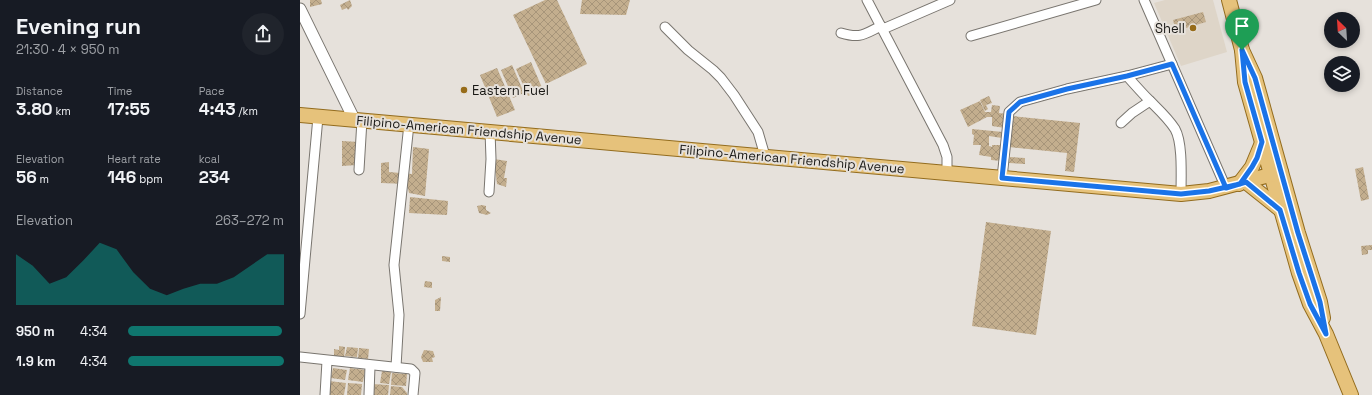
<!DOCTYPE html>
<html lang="en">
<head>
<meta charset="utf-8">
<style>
  :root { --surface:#171b24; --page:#20242c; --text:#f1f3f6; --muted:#9ea1a6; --accent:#0f766e }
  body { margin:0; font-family:"Space Grotesk",sans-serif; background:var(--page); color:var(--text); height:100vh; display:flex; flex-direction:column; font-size:15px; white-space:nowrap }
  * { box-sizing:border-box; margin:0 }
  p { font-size:13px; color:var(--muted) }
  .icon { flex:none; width:22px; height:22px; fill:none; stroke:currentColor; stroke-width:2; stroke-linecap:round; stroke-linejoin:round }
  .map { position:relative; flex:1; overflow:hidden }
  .panel { display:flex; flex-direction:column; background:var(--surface); width:300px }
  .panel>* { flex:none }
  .needle { width:26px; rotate:335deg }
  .tools { position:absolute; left:1024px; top:12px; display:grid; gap:8px }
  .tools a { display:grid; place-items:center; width:36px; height:36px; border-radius:50%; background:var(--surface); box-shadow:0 2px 6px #0003; font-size:20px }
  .pin { position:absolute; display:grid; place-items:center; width:34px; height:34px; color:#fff; margin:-41px -17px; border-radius:50% 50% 50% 0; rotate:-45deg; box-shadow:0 0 4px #0007 }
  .pin .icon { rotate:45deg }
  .round { display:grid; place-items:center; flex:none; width:42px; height:42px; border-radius:21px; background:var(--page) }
  .summary { display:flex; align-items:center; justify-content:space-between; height:68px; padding:0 16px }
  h1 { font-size:22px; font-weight:700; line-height:30px }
  .metrics { display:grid; grid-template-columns:repeat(3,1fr); gap:6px; height:68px; padding:4px 16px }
  .metrics div { display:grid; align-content:center }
  .metrics b { font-size:17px; font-weight:700 }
  .metrics small { font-size:11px; font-weight:400 }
  .metrics p { font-size:11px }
  .chart { height:112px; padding:8px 16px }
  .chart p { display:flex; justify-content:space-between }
  .chart svg { width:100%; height:72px; margin-top:4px; fill:var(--accent); opacity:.7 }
  ul { padding:0 16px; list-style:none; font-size:13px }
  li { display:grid; grid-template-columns:64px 48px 1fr; align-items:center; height:30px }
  li i { height:10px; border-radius:5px; background:var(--accent) }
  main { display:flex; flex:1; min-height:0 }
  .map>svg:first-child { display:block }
</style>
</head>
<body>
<main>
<section class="panel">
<div class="summary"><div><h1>Evening run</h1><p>21:30 · 4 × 950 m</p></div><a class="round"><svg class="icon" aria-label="share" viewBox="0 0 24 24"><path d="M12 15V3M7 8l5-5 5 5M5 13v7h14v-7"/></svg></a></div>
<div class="metrics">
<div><p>Distance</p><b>3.80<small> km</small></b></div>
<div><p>Time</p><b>17:55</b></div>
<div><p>Pace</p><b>4:43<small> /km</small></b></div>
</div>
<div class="metrics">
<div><p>Elevation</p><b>56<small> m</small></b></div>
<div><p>Heart rate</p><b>146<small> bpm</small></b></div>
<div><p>kcal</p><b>234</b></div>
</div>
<div class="chart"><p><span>Elevation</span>263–272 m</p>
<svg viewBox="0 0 160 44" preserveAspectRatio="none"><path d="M0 44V13L10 20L20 31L30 27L40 17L50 6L60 10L70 24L80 34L90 38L100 34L110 31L120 31L130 27L140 20L150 13L160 13V44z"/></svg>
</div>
<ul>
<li><b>950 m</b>4:34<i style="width:99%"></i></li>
<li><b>1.9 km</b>4:34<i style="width:100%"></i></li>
</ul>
</section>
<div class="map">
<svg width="1072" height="395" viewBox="0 0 1072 395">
  <defs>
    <pattern id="building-cross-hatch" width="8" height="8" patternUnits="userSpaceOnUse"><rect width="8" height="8" fill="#c3ae8e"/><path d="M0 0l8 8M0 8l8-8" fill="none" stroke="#a7957a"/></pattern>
  </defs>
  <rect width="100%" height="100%" fill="#e6e1db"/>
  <path fill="#ded5c8" d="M865,0H913L927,52L881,66L854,3Z"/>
  <g fill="url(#building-cross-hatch)">
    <path d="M10,0H21L22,4L10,7Z"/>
    <path d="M50,0L52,6L48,10L47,8L42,10L40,5Z"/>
    <path d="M245,0H257L287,64L246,84L213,15Z"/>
    <path d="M282,0H330L326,15L280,14Z"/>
    <path d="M903,12L906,22L876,31L873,20Z"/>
    <path d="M231,62L243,90L228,96L216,69Z"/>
    <path d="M212,65L224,93L213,98L201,70Z"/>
    <path d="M197,68L215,110L197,117L180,75Z"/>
    <path d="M689,96L692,103L686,105L688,109L685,111L680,100Z"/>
    <path d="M680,101L685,112H691L692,105L700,106L699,113L707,114L705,128L692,126V117H687L668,127L660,110Z"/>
    <path d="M712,116L780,123L774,172L765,171L767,153L709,147Z"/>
    <path d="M672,129L703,132L702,138L689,136V146L692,147V145H703L702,161L691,160V157L679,155L681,145H673L674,135L672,134Z"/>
    <path d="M42,141L59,142L57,165L42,166Z"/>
    <path d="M113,147L129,149L125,196L109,193L107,184L81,183V163L89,162V172L112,174Z"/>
    <path d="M710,157L725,158V164L709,163Z"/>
    <path d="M194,159L207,161L204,178H207L206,187L197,184Z"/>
    <path d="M1063,167L1069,199L1061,201L1055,169Z"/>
    <path d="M110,197L148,201L147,215L109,213Z"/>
    <path d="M182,205L186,206V210L191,213L187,215L179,213L177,206Z"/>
    <path d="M686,222L751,231L736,335L672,326Z"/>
    <path d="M1072,245V250H1068V254L1062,255L1061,246Z"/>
    <path d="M142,256L150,257V262L142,261Z"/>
    <path d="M125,281L132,282V288L124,287Z"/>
    <path d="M141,297L140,311H135V300Z"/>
    <path d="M39,346L45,347L44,359L34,358V349L39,350Z"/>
    <path d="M47,347L58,348L57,357L45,356Z"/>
    <path d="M59,348L69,349L68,359L58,358Z"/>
    <path d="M124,350L133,351L135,357L132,358L133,362H123L121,357Z"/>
    <path d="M33,368L47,370L45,380L31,378Z"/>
    <path d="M50,368L65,370L63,382L48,380Z"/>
    <path d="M82,371L91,372L89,384L80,383Z"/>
    <path d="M92,373L107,374L106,386L91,385Z"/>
    <path d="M29,381L46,383L44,395H27Z"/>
    <path d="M48,383L62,384L61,395H47Z"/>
    <path d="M72,384L89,385L88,395H71Z"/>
    <path d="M91,386L102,387L107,393V395H90Z"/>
  </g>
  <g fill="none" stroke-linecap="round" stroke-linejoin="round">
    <defs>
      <g id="minor">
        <path d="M567,0L643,145L647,157V172"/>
        <path d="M844,0L926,188"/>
        <path d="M365,27L388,50L413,70L421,78L434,95L458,132L465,156"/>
        <path d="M583,29L650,0"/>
        <path d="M541,33C561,39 564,34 581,26"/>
        <path d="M671,36L796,0"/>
        <path d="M872,64L827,76C834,84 842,93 850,101C859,110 868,118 875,129C883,143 881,177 881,194"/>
        <path d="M821,123L832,113L850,101"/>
        <path d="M59,170L62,120"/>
        <path d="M702,178L709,112L720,102L767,89L827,76"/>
        <path d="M189,192L191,159L190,131"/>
        <path d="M0,314L18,117"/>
        <path d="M0,357L111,369L115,373L113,395"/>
        <path d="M96,367L99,315L94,265L109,124"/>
        <path d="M25,395L27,361"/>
        <path d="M69,395L70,366"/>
      </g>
      <path id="tertiary" d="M0,9L54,119"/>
      <g id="primary">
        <path d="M929,0L942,50L955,78L998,233L1020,302L1023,318"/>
        <path d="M942,50L945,82L999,273L1010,304L1026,334L1051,395"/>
        <path d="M0,115L881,194L909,191L981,172"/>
        <path d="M946,182L981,210"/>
        <path d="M939,184L952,167L962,143"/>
      </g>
    </defs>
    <use href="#minor" stroke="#79756f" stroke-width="11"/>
    <use href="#tertiary" stroke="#79756f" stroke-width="13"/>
    <use href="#primary" stroke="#936c1e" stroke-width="16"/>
    <use href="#minor" stroke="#fff" stroke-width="9"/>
    <use href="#tertiary" stroke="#fff" stroke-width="11"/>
    <use href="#primary" stroke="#e6c27b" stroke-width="14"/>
  </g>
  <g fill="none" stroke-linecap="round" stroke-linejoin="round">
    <defs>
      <path id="route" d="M942,50L945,82L962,142L957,158L952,167L940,184L909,191L881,194L702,178L709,112L720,102L767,89L827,76L872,64L926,188L946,182L980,210L999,273L1010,304L1026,334L1020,302L998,233L955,78L942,50"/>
    </defs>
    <use href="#route" stroke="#fff" stroke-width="8"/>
    <use href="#route" stroke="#1a73e8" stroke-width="5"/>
  </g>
  <g fill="#976c19" stroke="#e6e1db" stroke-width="1.5">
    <circle cx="893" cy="28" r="4"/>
    <circle cx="164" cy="90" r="4"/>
  </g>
  <g text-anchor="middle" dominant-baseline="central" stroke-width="4" stroke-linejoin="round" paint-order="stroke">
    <g font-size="13" fill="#191815" stroke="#e6e1db" text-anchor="end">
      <text x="885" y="28">Shell</text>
      <text x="172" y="90" text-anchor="start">Eastern Fuel</text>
    </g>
    <g font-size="13" fill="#191815" stroke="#e6e1db">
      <text transform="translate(169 130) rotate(5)">Filipino-American Friendship Avenue</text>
      <text transform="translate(492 159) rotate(5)">Filipino-American Friendship Avenue</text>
    </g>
  </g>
</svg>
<div class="tools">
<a><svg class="needle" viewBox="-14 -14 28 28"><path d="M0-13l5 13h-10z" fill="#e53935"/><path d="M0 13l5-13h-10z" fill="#9ea1a6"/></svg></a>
<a><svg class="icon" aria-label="layers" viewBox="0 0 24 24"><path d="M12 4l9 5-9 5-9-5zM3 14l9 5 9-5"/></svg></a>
</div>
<div class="pin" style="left:942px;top:50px;background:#1e9e55"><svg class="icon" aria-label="arrive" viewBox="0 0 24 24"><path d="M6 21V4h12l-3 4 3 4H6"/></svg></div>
</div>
</main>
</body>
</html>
